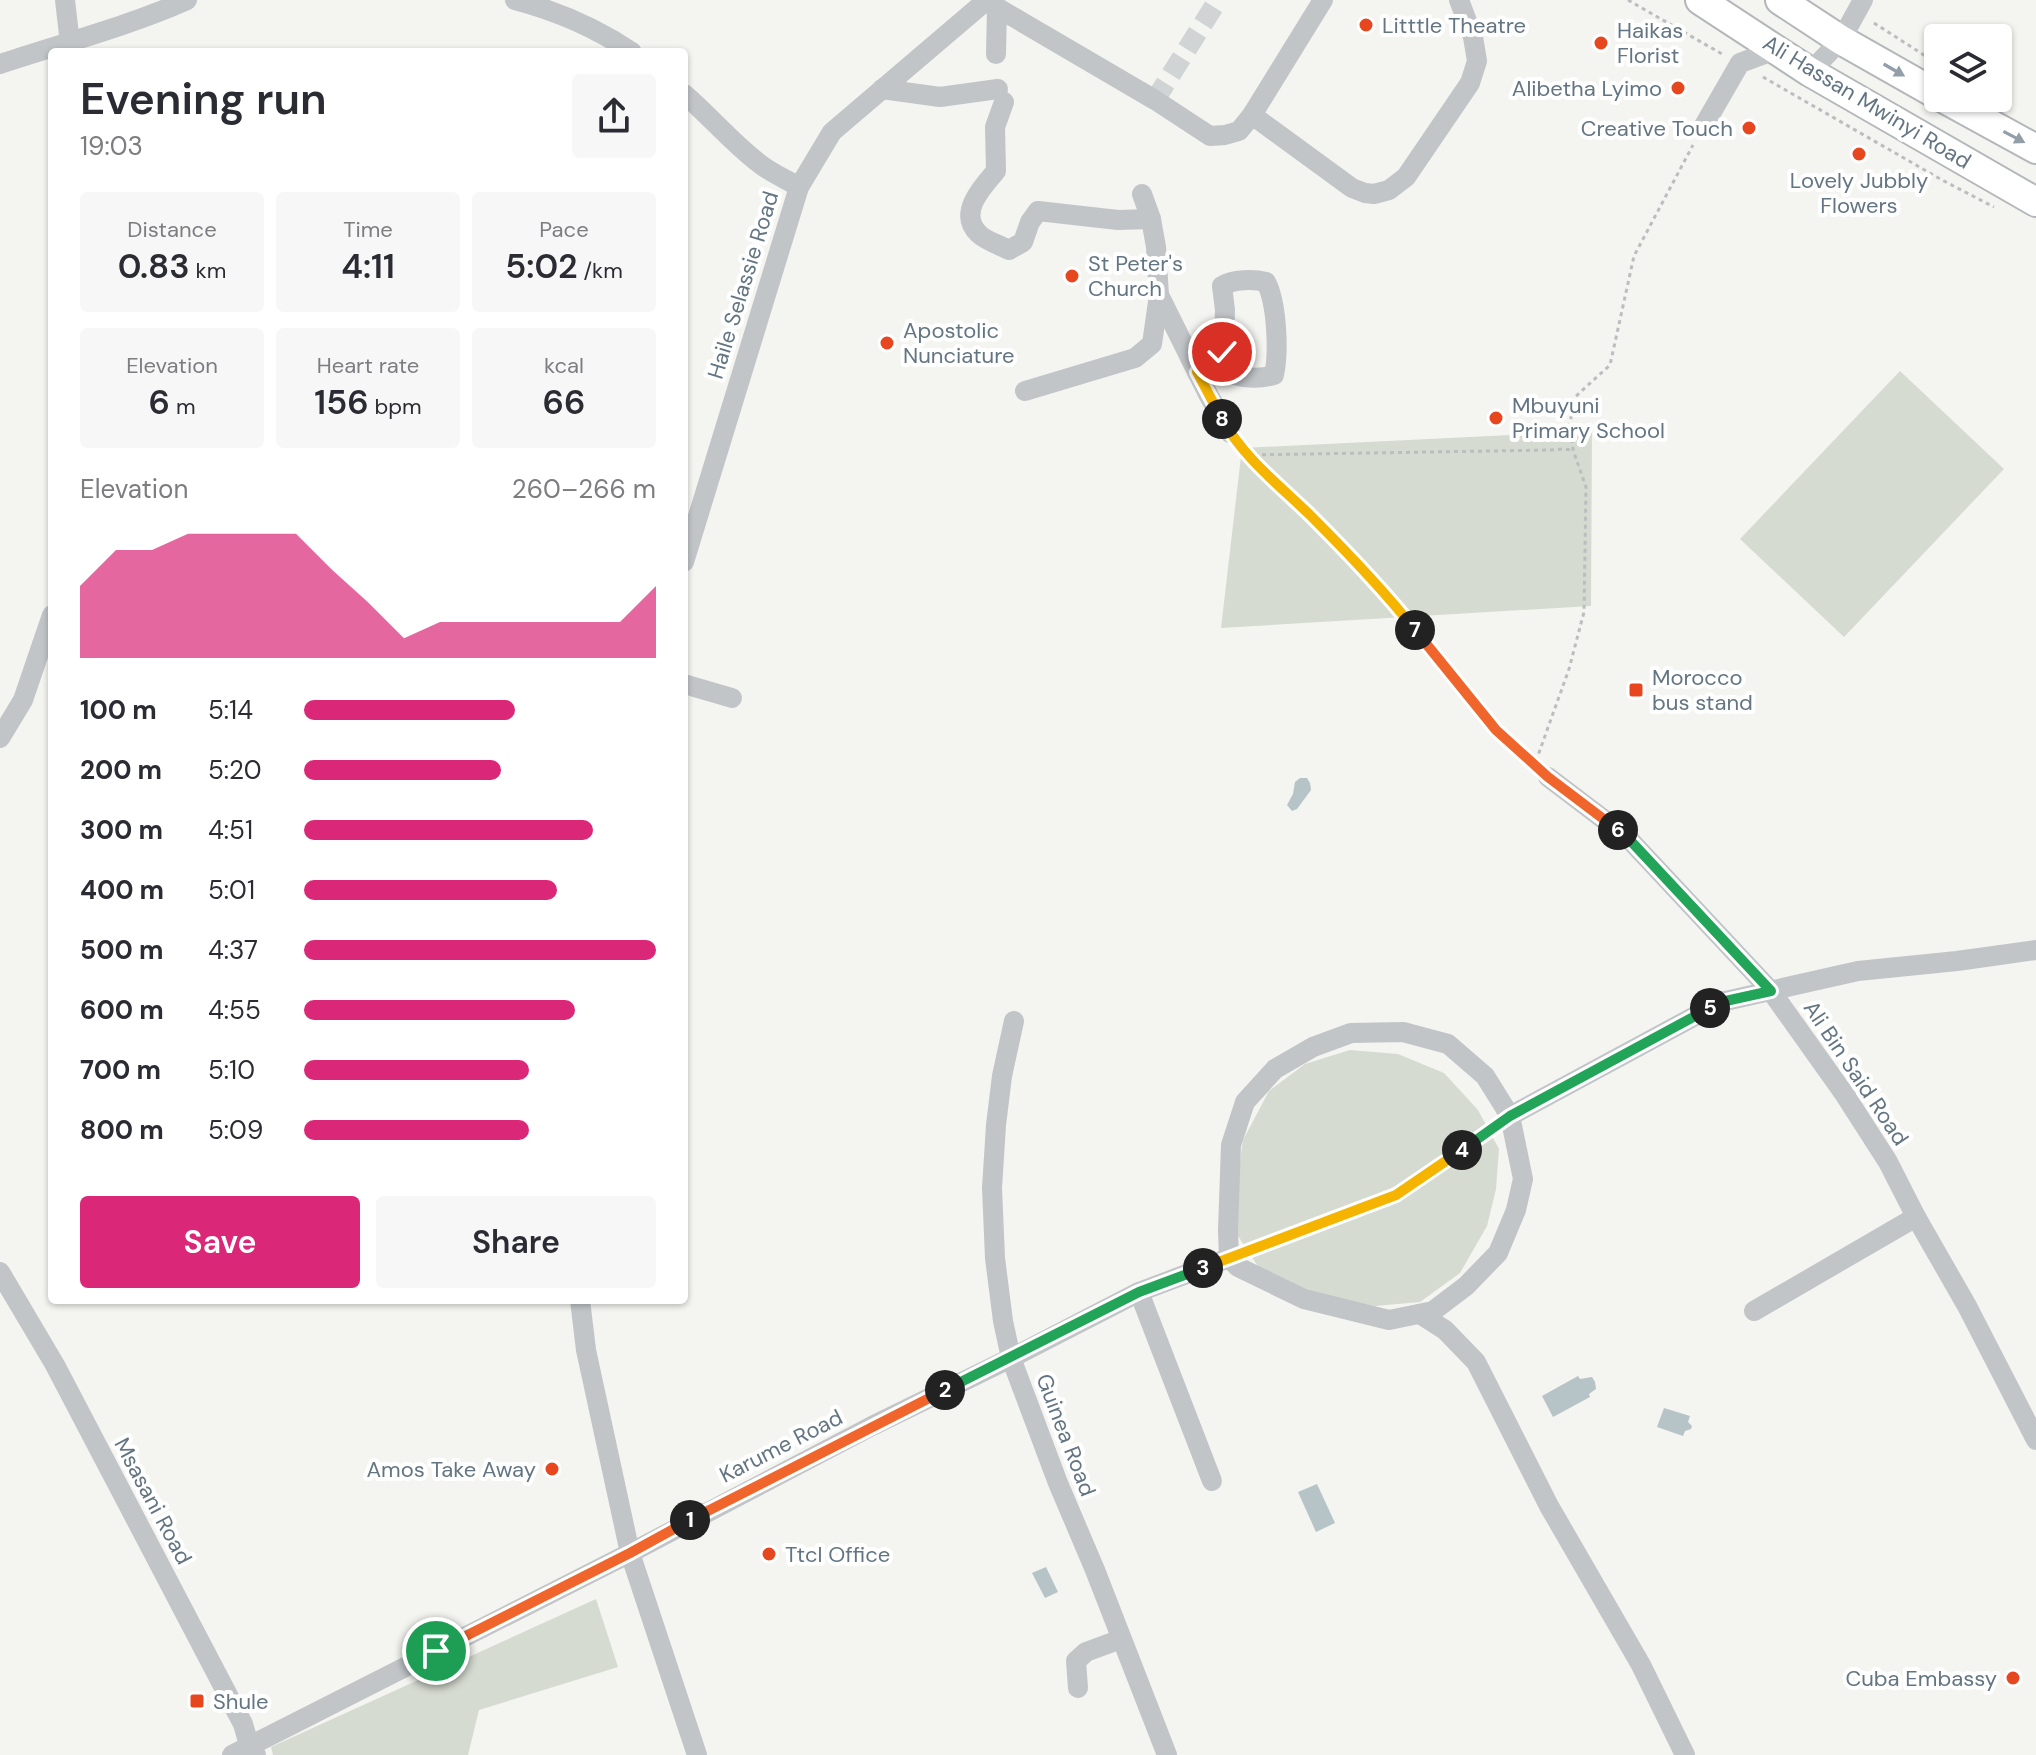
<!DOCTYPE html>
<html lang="en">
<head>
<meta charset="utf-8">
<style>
  :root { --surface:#fff; --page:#f7f7f7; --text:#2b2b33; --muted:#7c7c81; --accent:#db2777 }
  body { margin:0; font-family:"DM Sans",sans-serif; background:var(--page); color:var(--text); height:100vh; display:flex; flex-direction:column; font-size:30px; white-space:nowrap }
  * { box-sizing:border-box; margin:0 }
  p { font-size:26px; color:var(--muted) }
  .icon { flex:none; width:44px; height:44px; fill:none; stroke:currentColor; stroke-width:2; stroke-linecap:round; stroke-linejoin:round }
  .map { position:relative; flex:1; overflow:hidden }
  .details { position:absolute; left:48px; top:48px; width:640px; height:1256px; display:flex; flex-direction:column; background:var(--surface); border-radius:8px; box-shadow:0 2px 6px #0004 }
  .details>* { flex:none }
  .fabs { position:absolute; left:1924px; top:24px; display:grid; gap:16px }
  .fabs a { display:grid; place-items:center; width:88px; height:88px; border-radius:8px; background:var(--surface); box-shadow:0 2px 6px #0004; font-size:40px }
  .pin { position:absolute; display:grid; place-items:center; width:68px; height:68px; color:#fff; margin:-34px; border:4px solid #fff; border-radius:50%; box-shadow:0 2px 8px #0007 }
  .km { position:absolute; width:40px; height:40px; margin:-20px; border-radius:50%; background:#222; color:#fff; font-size:22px; line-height:40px; text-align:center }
  .round { display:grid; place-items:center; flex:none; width:84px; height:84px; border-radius:8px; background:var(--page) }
  .summary { display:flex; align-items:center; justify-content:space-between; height:136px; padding:0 32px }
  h1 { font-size:44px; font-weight:600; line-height:60px }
  .metrics { display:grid; grid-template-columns:repeat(3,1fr); gap:12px; height:136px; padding:8px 32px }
  .metrics div { display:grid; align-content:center; border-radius:8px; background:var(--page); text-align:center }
  .metrics b { font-size:34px; font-weight:600 }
  .metrics small { font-size:22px; font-weight:400 }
  .metrics p { font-size:22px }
  .chart { height:224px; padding:16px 32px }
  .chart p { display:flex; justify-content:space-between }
  .chart svg { width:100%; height:144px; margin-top:8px; fill:var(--accent); opacity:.7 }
  .action { display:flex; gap:16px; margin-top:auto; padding:16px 32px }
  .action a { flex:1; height:92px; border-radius:8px; background:var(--accent); color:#fff; font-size:32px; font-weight:600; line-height:92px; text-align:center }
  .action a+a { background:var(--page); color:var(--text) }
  ul { padding:0 32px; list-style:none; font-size:26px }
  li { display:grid; grid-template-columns:128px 96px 1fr; align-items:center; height:60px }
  li i { height:20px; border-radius:10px; background:var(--accent) }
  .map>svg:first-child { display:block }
</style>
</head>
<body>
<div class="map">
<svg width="2036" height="1755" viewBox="0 0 2036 1755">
  <rect width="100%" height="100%" fill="#f4f4f0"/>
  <g fill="#d5dbd1">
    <path d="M1900,371L2004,469L1844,637L1740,539Z"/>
    <path d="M1592,431L1591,606L1221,628L1242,448Z"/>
    <path d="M1350,1050L1398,1054L1444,1073L1478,1110L1499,1149L1496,1189L1487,1226L1460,1273L1420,1302L1375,1306L1321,1296L1259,1268L1238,1236L1236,1190L1243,1140L1269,1091L1305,1064Z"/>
    <path d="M596,1599L618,1667L479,1710L468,1755H273L271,1747Z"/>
  </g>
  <g fill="#b6c4c7">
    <path d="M1300,778H1307L1310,783L1311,790L1297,809L1292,811L1287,805L1293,794L1295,782Z"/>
    <path d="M1578,1376L1580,1379L1592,1377L1595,1382L1596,1389L1589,1394L1590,1397L1553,1417L1542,1396Z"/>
    <path d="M1664,1408L1690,1416L1688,1422L1692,1426L1691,1429L1685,1431L1683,1436L1657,1427Z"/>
    <path d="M1317,1484L1335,1523L1316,1532L1298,1492Z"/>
    <path d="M1046,1567L1058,1592L1045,1598L1032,1573Z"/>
  </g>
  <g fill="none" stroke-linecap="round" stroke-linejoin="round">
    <path stroke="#d0d4d4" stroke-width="20" stroke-dasharray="20 10" stroke-linecap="butt" d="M1155,100L1218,0"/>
    <defs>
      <g id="highway">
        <path d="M1700,0L1810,72L2036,202"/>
        <path d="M1780,0L1841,40L1938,95"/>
        <path d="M1943,98L2036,149"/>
      </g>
    </defs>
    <use href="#highway" stroke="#b4b7ba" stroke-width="32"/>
    <g stroke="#bbbdbf" stroke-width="3" stroke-dasharray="4 4" stroke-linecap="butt">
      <path d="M1628,0L1722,54"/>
      <path d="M1874,23L1938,64"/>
      <path d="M1763,77L1942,180L1994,207"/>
      <path d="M1242,449L1346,551L1395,604L1496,730L1535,766"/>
      <path d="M1246,455L1552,450L1563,449L1573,450"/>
      <path d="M1536,761L1569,669L1584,612L1586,487L1573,450L1570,423L1575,397L1610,365L1634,256L1693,145"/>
      <path d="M1249,1251L1396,1195L1494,1128"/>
    </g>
    <g stroke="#c1c5c8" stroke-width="20">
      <path d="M65,0L71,52"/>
      <path d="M515,0C557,11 596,28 632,52"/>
      <path d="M986,1L1155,100L1210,136L1225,135L1239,131L1252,115L1323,0"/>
      <path d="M996,54L997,7"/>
      <path d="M0,64C63,43 126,27 187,0"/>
      <path d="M1810,72L1841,40L1863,0"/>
      <path d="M882,89L940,97L998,89"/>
      <path d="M684,94C710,116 732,143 760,164C771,173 786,179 799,187"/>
      <path d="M1004,102L995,127L996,171C982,187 957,214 979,234C986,241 1000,245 1009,250L1023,242L1030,222L1038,211L1118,220L1151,219"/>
      <path d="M1252,115L1352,188L1365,193L1374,194L1389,190L1406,177L1470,83L1477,61L1473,37L1459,0"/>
      <path d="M1702,129L1740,63L1778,49"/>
      <path d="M1142,194L1151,219L1156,247L1159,295L1208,394L1230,433"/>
      <path d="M1197,372L1215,368L1222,352L1224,335L1225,310L1222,286C1233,279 1254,279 1266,282C1277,303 1279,352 1274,375C1253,381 1235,377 1215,368"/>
      <path d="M1025,391L1135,358L1152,344L1159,295"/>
      <path d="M684,562L799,187L832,132L987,0"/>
      <path d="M684,684L732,698"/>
      <path d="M0,738L23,700L52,615"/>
      <path d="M1548,777L1627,837L1771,991L1845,1095L1888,1162L1916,1217L1967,1306L2036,1440"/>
      <path d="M1014,1021L1002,1076L996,1125L992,1188L995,1258L1003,1321L1011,1358L1058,1483L1095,1570L1167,1755"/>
      <path d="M1403,1032L1448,1044L1485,1076L1510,1116L1523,1179L1516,1210L1498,1253L1466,1286L1433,1311L1389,1320L1304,1299L1238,1267L1229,1258L1228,1230L1231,1145L1245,1102L1275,1069L1313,1047L1351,1033Z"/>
      <path d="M1510,1116L1721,1002L1858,971L1957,961L2036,950"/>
      <path d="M0,1272L55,1365L243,1724L249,1745L256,1755"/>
      <path d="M1139,1292L1212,1481"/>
      <path d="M580,1300L586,1350L630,1553L697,1755"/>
      <path d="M1754,1311L1916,1217"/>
      <path d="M1420,1314L1445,1330L1476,1362L1549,1506L1641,1665L1685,1755"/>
      <path d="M1078,1688L1076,1661L1086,1652L1121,1639"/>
      <path d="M232,1755L630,1553L872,1426L1011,1358L1139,1292L1229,1258"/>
    </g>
    <use href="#highway" stroke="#fff" stroke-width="28"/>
  </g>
  <defs><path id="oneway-solid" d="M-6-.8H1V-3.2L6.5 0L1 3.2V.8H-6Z" transform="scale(2)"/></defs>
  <g fill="#929ea8">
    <use href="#oneway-solid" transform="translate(1894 70) rotate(30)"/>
    <use href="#oneway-solid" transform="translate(2014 137) rotate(28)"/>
  </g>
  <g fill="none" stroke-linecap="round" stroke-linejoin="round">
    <defs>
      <path id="split-1" d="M436,1651L630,1553L690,1520"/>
      <path id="split-2" d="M690,1520L945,1390"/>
      <path id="split-3" d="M945,1390L1139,1292L1203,1268"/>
      <path id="split-4" d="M1203,1268L1396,1195L1462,1150"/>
      <path id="split-5" d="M1462,1150L1510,1116L1710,1008"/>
      <path id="split-6" d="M1618,830L1627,837L1771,991L1721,1002L1710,1008"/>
      <path id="split-7" d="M1415,630L1496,730L1548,777L1618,830"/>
      <path id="split-8" d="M1222,419C1244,458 1279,485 1310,515C1347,552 1383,589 1415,630"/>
      <path id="split-9" d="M1222,352L1215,368L1197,372L1222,419"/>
    </defs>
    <use href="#split-1" stroke="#fff" stroke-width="16"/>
    <use href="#split-2" stroke="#fff" stroke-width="16"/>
    <use href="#split-3" stroke="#fff" stroke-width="16"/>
    <use href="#split-4" stroke="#fff" stroke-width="16"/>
    <use href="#split-5" stroke="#fff" stroke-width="16"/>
    <use href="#split-6" stroke="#fff" stroke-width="16"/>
    <use href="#split-7" stroke="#fff" stroke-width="16"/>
    <use href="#split-8" stroke="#fff" stroke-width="16"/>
    <use href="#split-9" stroke="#fff" stroke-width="16"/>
    <use href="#split-1" stroke="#f0652b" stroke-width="10"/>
    <use href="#split-2" stroke="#f0652b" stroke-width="10"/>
    <use href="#split-3" stroke="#22a559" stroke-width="10"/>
    <use href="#split-4" stroke="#f5b400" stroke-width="10"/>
    <use href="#split-5" stroke="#22a559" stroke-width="10"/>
    <use href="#split-6" stroke="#22a559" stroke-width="10"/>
    <use href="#split-7" stroke="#f0652b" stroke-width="10"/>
    <use href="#split-8" stroke="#f5b400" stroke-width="10"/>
    <use href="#split-9" stroke="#f5b400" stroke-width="10"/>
  </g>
  <g fill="#e6471f" stroke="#fff" stroke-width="3">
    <circle cx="1366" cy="25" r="8"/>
    <circle cx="1601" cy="43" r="8"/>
    <circle cx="1678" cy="88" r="8"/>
    <circle cx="1749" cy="128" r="8"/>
    <circle cx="1859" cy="154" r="8"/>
    <circle cx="1072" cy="276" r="8"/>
    <circle cx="887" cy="343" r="8"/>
    <circle cx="1496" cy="418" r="8"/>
    <rect x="1628" y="682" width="16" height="16" rx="4"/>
    <circle cx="552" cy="1469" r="8"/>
    <circle cx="769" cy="1554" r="8"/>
    <circle cx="2013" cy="1678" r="8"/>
    <rect x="189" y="1693" width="16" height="16" rx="4"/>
  </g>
  <g text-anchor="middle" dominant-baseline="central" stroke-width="8" stroke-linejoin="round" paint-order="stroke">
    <g font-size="22" fill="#637582" stroke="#fff" text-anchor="start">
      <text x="1382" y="25">Litttle Theatre</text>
      <text x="1617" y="30">Haikas<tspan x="1617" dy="25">Florist</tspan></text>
      <text x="1662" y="88" text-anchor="end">Alibetha Lyimo</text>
      <text x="1733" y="128" text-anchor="end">Creative Touch</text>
      <text x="1859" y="180" text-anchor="middle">Lovely Jubbly<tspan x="1859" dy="25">Flowers</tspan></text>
      <text x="1088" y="263">St Peter's<tspan x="1088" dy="25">Church</tspan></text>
      <text x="903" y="330">Apostolic<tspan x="903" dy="25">Nunciature</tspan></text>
      <text x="1512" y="405">Mbuyuni<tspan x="1512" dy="25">Primary School</tspan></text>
      <text x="1652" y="677">Morocco<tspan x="1652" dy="25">bus stand</tspan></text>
      <text x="536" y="1469" text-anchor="end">Amos Take Away</text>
      <text x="785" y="1554">Ttcl Office</text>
      <text x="1997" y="1678" text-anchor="end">Cuba Embassy</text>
      <text x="213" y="1701">Shule</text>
    </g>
    <g font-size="22" fill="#637582" stroke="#fff">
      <text transform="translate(1867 102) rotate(31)">Ali Hassan Mwinyi Road</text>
      <text transform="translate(743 285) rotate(-73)">Haile Selassie Road</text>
      <text transform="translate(1856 1073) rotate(56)">Ali Bin Said Road</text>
      <text transform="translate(1066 1435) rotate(69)">Guinea Road</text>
      <text transform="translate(781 1446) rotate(-27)">Karume Road</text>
      <text transform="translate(153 1501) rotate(62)">Msasani Road</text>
    </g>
  </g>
</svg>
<div class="fabs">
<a><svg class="icon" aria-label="layers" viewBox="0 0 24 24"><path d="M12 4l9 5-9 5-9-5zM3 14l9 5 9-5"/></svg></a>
</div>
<div class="pin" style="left:436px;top:1651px;background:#1e9e55"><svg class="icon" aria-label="arrive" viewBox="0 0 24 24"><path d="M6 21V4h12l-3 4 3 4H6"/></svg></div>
<div class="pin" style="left:1222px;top:352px;background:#d93025"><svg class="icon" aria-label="check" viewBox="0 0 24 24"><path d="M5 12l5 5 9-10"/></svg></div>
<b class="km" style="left:690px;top:1520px">1</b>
<b class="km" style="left:945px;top:1390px">2</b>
<b class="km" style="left:1203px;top:1268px">3</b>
<b class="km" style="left:1462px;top:1150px">4</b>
<b class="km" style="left:1710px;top:1008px">5</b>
<b class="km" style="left:1618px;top:830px">6</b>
<b class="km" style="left:1415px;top:630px">7</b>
<b class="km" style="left:1222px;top:419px">8</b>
<section class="details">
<div class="summary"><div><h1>Evening run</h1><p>19:03</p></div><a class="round"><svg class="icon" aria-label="share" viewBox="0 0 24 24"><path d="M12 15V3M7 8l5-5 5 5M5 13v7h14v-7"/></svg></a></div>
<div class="metrics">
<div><p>Distance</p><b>0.83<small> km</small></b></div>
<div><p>Time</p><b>4:11</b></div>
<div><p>Pace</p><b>5:02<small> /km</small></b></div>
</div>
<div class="metrics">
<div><p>Elevation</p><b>6<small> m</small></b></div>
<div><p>Heart rate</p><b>156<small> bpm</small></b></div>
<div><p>kcal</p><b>66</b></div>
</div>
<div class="chart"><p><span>Elevation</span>260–266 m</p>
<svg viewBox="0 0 160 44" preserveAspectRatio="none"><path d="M0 44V22L10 11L20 11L30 6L40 6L50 6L60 6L70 17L80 27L90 38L100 33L110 33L120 33L130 33L140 33L150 33L160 22V44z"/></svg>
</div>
<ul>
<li><b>100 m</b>5:14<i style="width:60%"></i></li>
<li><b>200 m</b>5:20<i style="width:56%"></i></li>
<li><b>300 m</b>4:51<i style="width:82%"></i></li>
<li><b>400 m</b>5:01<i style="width:72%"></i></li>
<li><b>500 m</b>4:37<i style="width:100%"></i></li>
<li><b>600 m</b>4:55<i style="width:77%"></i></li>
<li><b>700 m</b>5:10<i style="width:64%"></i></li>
<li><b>800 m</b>5:09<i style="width:64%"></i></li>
</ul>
<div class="action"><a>Save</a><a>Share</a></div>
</section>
</div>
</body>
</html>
